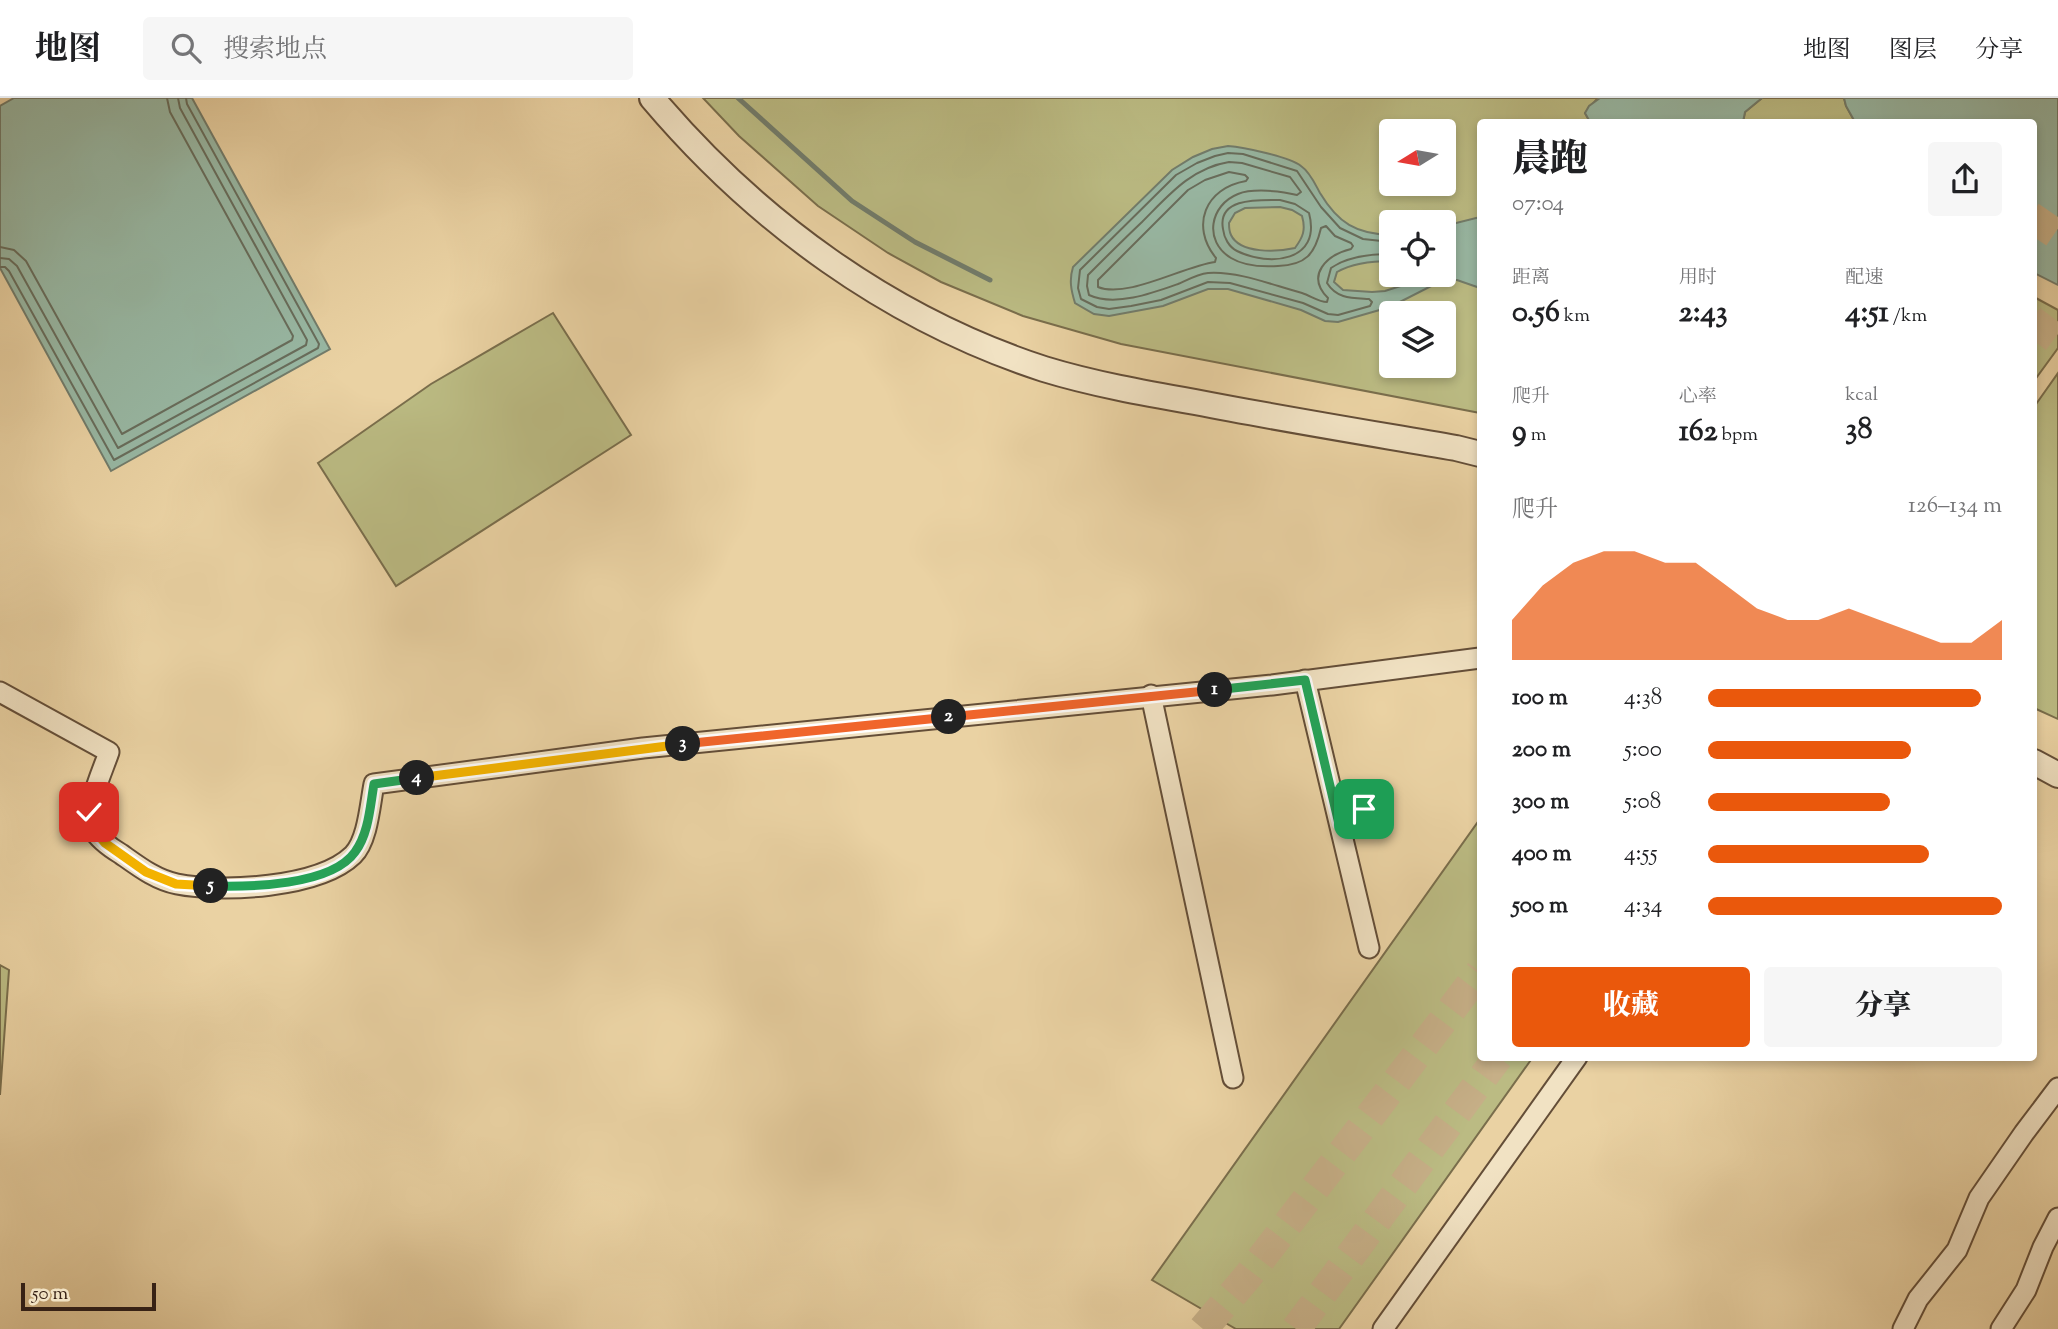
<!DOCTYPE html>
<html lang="zh">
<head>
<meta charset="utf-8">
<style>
  :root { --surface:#fff; --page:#f6f6f6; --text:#202124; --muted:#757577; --line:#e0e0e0; --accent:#ea580c }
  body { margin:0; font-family:"Sorts Mill Goudy","Noto Serif SC",serif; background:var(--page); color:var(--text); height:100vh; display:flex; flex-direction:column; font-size:26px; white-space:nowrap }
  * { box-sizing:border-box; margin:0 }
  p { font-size:23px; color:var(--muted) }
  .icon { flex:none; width:38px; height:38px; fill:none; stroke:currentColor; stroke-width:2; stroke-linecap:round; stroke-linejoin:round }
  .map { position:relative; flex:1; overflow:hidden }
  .panel { position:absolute; left:1477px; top:21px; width:560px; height:942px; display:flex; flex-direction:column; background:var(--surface); border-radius:7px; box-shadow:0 4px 10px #0003 }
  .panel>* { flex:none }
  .needle { width:46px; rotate:259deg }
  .tools { position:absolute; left:1379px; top:21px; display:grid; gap:14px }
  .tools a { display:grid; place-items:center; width:77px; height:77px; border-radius:7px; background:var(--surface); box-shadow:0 4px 10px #0003; font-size:35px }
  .scale { position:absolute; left:21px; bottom:18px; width:135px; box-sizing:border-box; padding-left:7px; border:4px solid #382215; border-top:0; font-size:19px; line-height:24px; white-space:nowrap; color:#382215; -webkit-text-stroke:5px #f1e2c3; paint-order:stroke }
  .pin { position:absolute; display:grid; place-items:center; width:60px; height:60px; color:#fff; margin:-30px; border-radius:14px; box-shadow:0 4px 10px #0006 }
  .km { position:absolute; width:35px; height:35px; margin:-18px; border-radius:50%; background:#222; color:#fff; font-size:19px; line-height:35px; text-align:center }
  .round { display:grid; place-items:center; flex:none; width:74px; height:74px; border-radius:7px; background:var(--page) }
  .overview { display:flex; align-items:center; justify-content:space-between; height:119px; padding:0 35px }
  h1 { font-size:38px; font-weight:800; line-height:52px }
  .figures { display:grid; grid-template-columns:repeat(3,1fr); gap:10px; height:119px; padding:7px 35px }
  .figures div { display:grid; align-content:center }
  .figures b { font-size:30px; font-weight:800 }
  .figures small { font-size:19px; font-weight:400 }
  .figures p { font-size:19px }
  .chart { height:196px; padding:14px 35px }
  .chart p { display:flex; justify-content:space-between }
  .chart svg { width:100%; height:126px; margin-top:7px; fill:var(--accent); opacity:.7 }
  .button { display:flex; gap:14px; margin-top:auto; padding:14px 35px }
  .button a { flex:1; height:80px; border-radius:7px; background:var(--accent); color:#fff; font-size:28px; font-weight:800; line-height:80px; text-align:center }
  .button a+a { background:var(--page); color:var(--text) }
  ul { padding:0 35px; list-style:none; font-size:23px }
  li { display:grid; grid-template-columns:112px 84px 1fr; align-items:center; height:52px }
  li i { height:18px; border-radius:9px; background:var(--accent) }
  header { display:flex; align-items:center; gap:42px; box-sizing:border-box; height:98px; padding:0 35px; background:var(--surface); border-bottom:2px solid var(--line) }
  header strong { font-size:33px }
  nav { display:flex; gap:38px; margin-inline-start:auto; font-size:24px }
  .search { width:490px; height:63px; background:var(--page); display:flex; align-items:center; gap:18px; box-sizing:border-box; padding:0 24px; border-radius:7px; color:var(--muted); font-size:26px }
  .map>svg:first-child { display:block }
</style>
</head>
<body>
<header>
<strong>地图</strong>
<div class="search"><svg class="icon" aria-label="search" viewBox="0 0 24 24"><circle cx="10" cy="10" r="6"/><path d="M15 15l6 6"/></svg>搜索地点</div>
<nav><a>地图</a><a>图层</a><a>分享</a></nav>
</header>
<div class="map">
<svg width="2058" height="1231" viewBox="0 0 2058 1231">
  <rect width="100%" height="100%" fill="#ead2a3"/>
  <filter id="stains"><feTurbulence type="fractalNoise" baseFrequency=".00286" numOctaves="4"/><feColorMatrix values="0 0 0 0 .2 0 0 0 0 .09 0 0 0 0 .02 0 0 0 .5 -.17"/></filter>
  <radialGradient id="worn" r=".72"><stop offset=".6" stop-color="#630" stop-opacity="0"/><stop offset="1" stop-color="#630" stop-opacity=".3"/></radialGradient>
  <g fill="#bbbb83" stroke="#7a6e4c" stroke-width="2" fill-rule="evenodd">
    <path d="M703,0H1600L1596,2L1585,15L1590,24H1480V315L1121,246L1023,218L941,184L888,155L818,108L739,38ZM1391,33H1444V86H1391ZM1391,124H1444V177H1391ZM1391,215H1444V268H1391Z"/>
    <path d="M1762,0H1844L1846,8L1855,24H1743L1745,14Z"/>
    <path d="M2034,199L2058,212V250L2034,283Z"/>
    <path d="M553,215L631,337L396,488L318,365L431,286Z"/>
    <path d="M2058,275V621L2034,610V309Z"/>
    <path d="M1480,721V959H1533L1339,1231H1236L1152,1182Z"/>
    <path d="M0,867L9,872L0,997Z"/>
  </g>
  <g fill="#98b8a4" stroke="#727c6b" stroke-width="2" fill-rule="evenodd">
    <path d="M14,0H192L330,251L111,373L0,170V8Z"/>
    <path d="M1600,0H1762L1745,14L1743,24L1613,23L1590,24L1585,15L1589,8Z"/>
    <path d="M1844,0H2058V187L2034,175V24H1855L1846,8Z"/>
    <path d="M1228,48C1243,49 1290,59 1301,68C1310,74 1315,86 1320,95C1338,125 1356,136 1391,137V163C1372,163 1353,165 1337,174L1334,184L1343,192L1372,194L1385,193L1404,187L1407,177H1444V128L1480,119V190L1457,182H1443L1390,209L1338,224L1325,223L1301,212L1228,191H1208L1163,208L1109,218L1094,216L1075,205C1071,192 1069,182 1073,169L1172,72L1193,59L1212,51ZM1280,109L1292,112L1302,118C1306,132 1303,139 1295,150C1277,154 1240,156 1231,137C1229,133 1229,129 1229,125L1235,115L1245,110Z"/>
  </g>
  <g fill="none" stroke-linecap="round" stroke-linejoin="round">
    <g stroke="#686d5c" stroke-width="2">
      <path d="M1229,64L1242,65L1290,79L1301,94L1297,97C1282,93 1253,90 1238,96C1210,107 1203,143 1231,160C1244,168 1263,169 1278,168C1306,167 1315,156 1321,130L1326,128L1335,138L1351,145L1353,148L1351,151C1327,157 1305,177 1328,200L1327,204C1319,204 1311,198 1302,195C1272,187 1239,173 1208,175C1198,176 1187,182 1178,186C1153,195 1115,209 1089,197L1087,188L1088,177C1106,159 1124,141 1142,124C1168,98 1191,70 1229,64Z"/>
      <path d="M1229,74L1245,77L1248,80L1246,83C1205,90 1190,128 1216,160L1215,164C1184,168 1127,201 1098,189V182L1188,92L1205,82Z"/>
      <path d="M1280,102L1295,106L1309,115C1322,164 1269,169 1237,153C1229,149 1224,140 1223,131C1217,99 1260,102 1280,102Z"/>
      <path d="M1391,144L1363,141L1340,130L1321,109L1297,73L1243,56L1228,55L1215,58L1197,65L1176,77L1080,172L1078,190L1081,201L1097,209L1109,211L1131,208L1161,202L1208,184L1230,185L1303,205L1328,216L1338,217L1370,208L1372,204L1369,201C1352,200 1337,201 1327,185L1331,170C1348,158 1371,156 1391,156"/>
      <path d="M0,149L14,152L26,163L122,336L292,242L293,238L170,14L167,0"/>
      <path d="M0,160L9,161L17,168L118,350L306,247L307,242L180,10L178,0"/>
      <path d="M0,169H5L9,173L114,362L318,250L319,246L187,6L186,0"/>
    </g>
    <path stroke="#727c6b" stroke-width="5" d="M738,0L852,103L915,144L990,182"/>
    <g stroke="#c6af87" stroke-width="30" stroke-dasharray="30 15" stroke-linecap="butt">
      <path d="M2034,139L2058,104"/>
      <path d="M2034,243L2058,211"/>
      <path d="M1203,1231L1248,1178L1480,874"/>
      <path d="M1296,1231L1498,959"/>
    </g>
    <defs>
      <path id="service" d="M1340,726L1365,711"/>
      <g id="minor">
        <path d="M1305,582L1369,850"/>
        <path d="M0,594L109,654C102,675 84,711 93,731C99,742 111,750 121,756C138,768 156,782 177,786C222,795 319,790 353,757C368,742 370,706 374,686L643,650L1272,587L1480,560"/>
        <path d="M1151,597L1233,980"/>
        <path d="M1383,1231L1577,959"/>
        <path d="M1903,1231L1918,1201L1957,1152L1979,1100L2024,1035L2058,990"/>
        <path d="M2001,1231L2026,1192L2043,1149L2058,1120"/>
      </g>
      <g id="tertiary">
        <path d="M652,0C756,123 890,221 1044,271C1093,286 1144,295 1195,304C1282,321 1369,335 1456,350L1480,356"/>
        <path d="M2034,664L2058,677"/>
      </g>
    </defs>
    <use href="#service" stroke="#644e38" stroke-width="13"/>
    <use href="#minor" stroke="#644e38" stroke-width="23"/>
    <use href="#tertiary" stroke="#644e38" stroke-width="28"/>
    <use href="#service" stroke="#f1e2c3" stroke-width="10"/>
    <use href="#minor" stroke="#f1e2c3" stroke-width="19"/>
    <use href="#tertiary" stroke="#f1e2c3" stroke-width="24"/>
  </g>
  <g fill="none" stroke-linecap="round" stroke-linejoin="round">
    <defs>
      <path id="split-1" d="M1215,592L1305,582L1339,726L1364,711"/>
      <path id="split-2" d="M949,619L1215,592"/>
      <path id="split-3" d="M683,646L949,619"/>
      <path id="split-4" d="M417,680L683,646"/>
      <path id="split-5" d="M211,788C249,789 331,788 355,754C369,735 370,708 374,686L417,680"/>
      <path id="split-6" d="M89,714L93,731L105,745L146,774L176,786L211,788"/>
    </defs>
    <use href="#split-1" stroke="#fff" stroke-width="14"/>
    <use href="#split-2" stroke="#fff" stroke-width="14"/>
    <use href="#split-3" stroke="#fff" stroke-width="14"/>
    <use href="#split-4" stroke="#fff" stroke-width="14"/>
    <use href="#split-5" stroke="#fff" stroke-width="14"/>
    <use href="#split-6" stroke="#fff" stroke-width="14"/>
    <use href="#split-1" stroke="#22a559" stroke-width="9"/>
    <use href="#split-2" stroke="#f0652b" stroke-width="9"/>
    <use href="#split-3" stroke="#f0652b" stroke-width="9"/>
    <use href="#split-4" stroke="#f5b400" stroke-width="9"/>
    <use href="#split-5" stroke="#22a559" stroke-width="9"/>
    <use href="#split-6" stroke="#f5b400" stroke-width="9"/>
  </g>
  <rect width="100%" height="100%" filter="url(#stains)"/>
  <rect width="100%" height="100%" fill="url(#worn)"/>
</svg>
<div class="tools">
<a><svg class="needle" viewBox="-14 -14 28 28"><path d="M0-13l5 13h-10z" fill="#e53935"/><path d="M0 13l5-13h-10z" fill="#757577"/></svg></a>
<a><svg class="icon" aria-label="locate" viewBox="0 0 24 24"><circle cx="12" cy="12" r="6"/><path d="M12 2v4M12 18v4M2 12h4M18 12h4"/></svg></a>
<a><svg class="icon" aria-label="layers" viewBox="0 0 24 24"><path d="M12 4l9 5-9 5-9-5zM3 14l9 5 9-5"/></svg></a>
</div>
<div class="scale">50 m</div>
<div class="pin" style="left:1364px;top:711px;background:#1e9e55"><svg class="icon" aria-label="arrive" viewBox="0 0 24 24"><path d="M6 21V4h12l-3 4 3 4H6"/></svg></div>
<div class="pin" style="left:89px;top:714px;background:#d93025"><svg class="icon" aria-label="check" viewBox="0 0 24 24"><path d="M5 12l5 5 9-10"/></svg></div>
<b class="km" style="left:1215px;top:592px">1</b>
<b class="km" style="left:949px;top:619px">2</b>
<b class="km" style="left:683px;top:646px">3</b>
<b class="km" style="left:417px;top:680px">4</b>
<b class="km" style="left:211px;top:788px">5</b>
<section class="panel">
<div class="overview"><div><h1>晨跑</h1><p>07:04</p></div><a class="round"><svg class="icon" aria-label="share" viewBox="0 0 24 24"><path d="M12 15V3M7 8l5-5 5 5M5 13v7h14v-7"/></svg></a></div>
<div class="figures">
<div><p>距离</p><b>0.56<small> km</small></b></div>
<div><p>用时</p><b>2:43</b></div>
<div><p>配速</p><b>4:51<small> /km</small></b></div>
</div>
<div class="figures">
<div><p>爬升</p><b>9<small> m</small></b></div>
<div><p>心率</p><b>162<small> bpm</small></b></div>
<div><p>kcal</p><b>38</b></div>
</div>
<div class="chart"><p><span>爬升</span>126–134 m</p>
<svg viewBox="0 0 160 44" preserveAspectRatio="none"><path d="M0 44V30L10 18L20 10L30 6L40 6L50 10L60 10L70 18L80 26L90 30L100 30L110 26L120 30L130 34L140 38L150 38L160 30V44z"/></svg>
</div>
<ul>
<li><b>100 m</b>4:38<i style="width:93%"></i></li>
<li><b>200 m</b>5:00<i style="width:69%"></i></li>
<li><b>300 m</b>5:08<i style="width:62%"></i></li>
<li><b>400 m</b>4:55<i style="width:75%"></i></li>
<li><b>500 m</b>4:34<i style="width:100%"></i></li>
</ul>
<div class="button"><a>收藏</a><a>分享</a></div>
</section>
</div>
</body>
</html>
